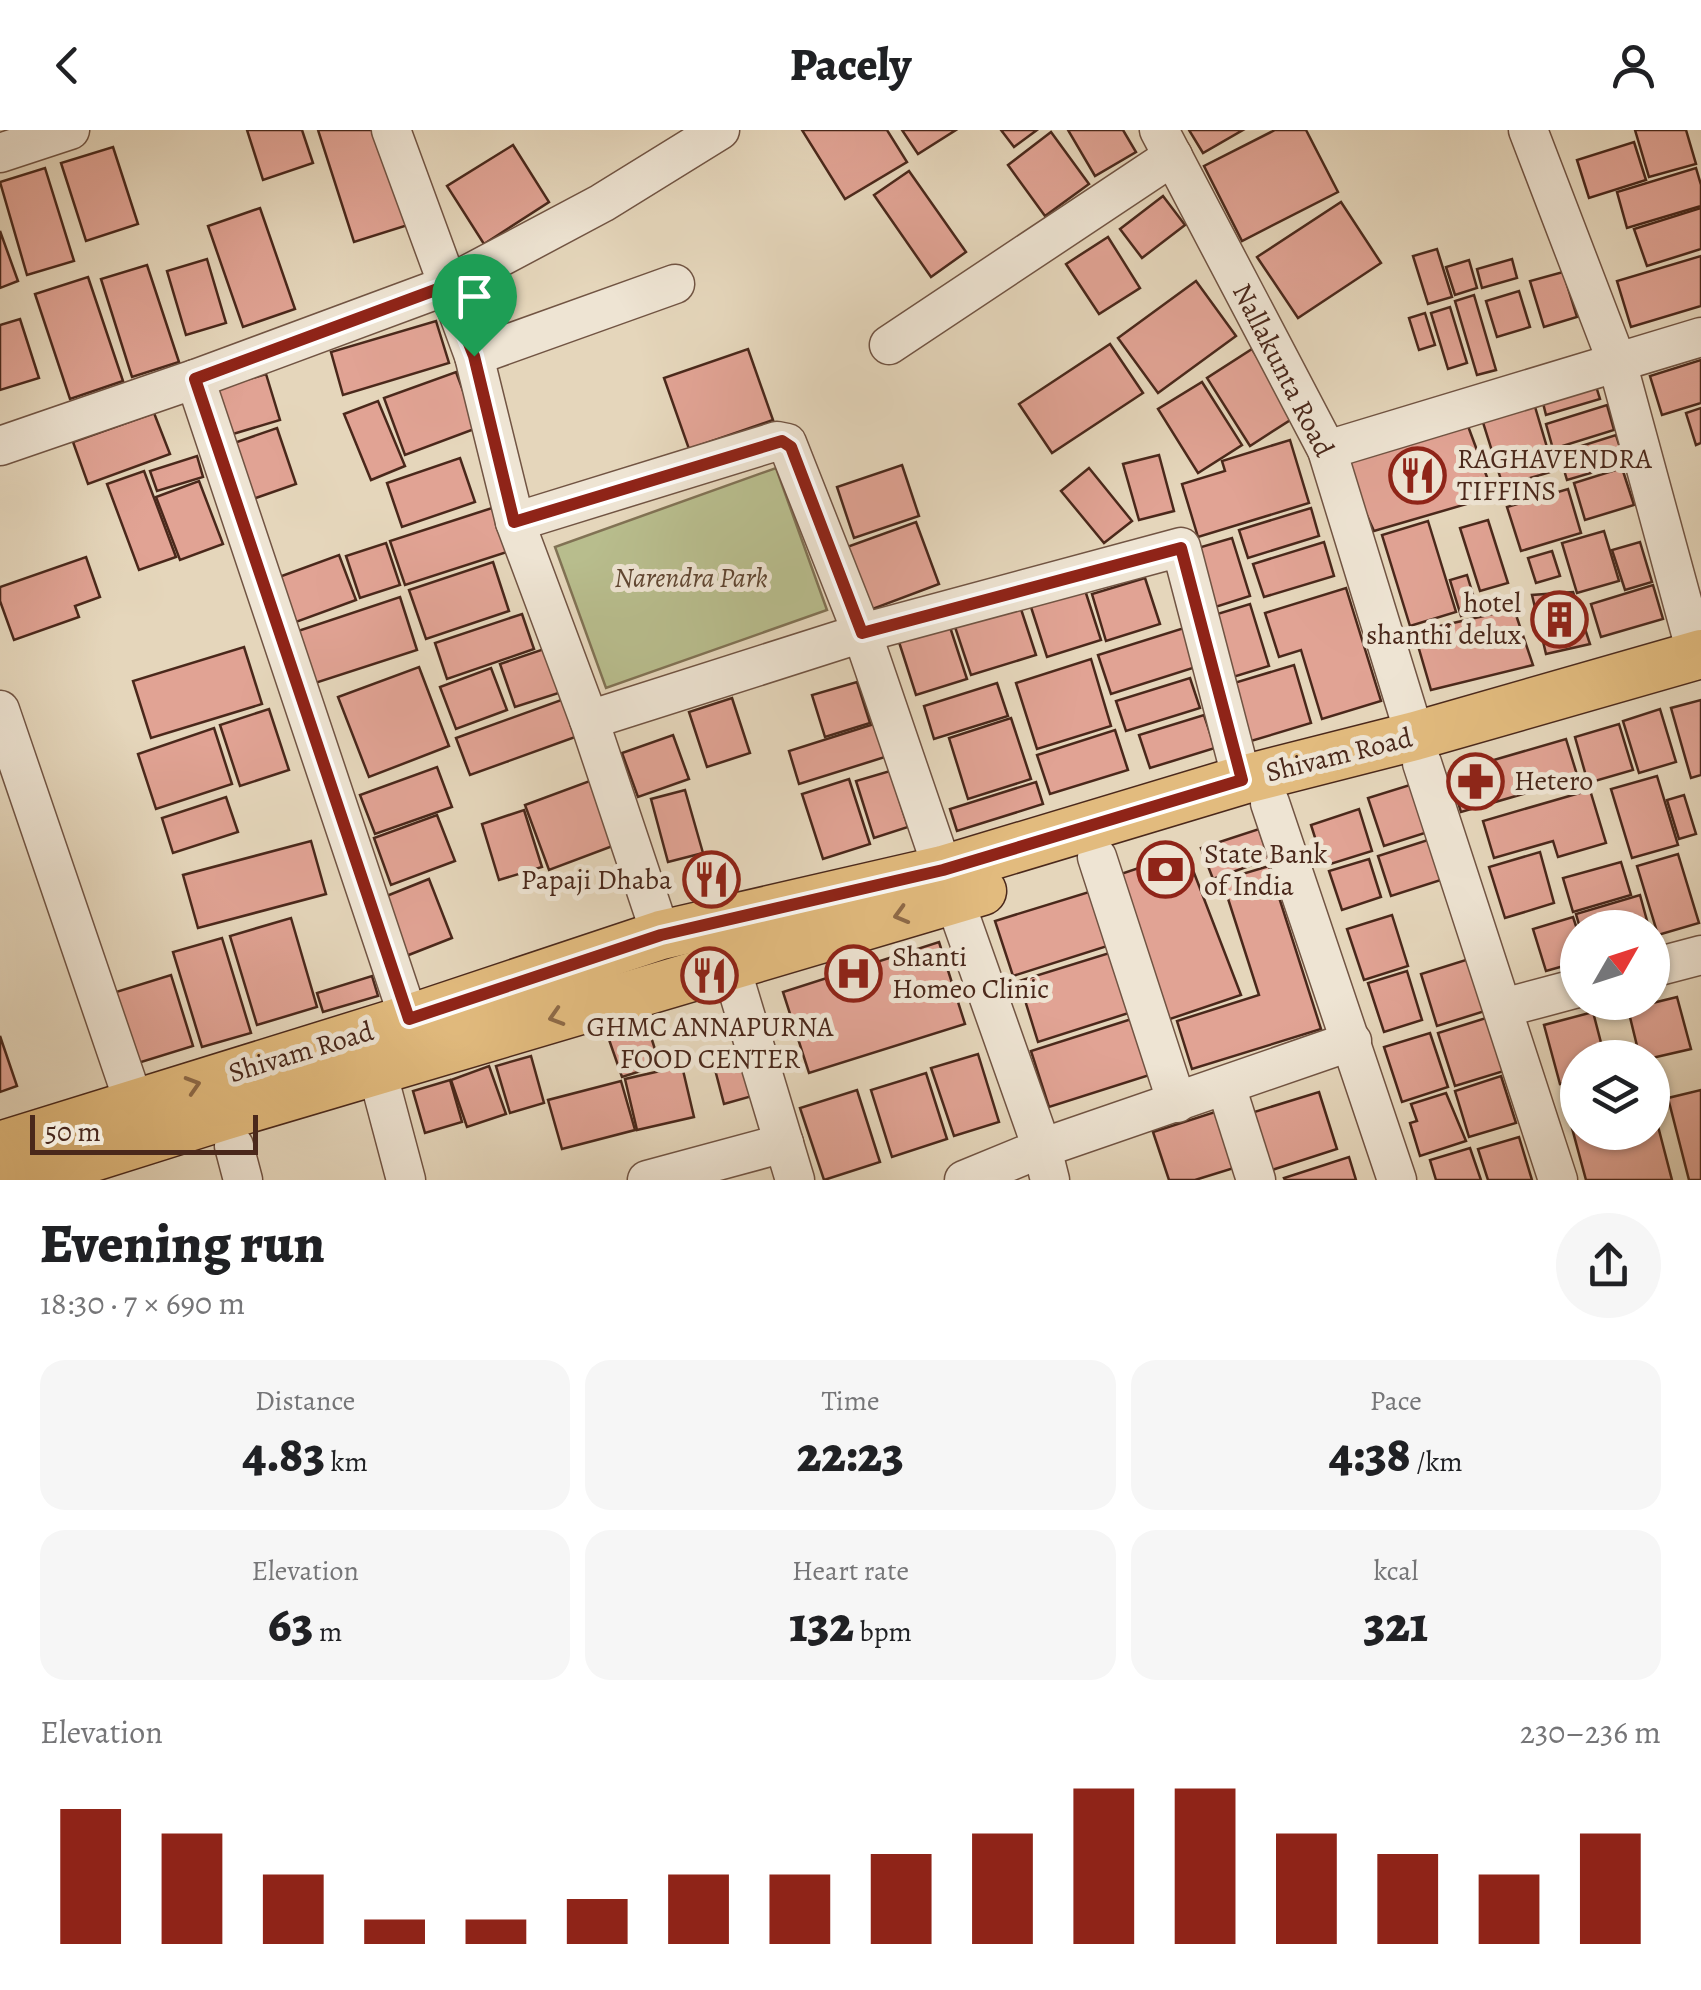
<!DOCTYPE html>
<html lang="en">
<head>
<meta charset="utf-8">
<style>
  :root { --surface:#fff; --page:#f6f6f6; --text:#202124; --muted:#757577; --accent:#8f2418 }
  body { margin:0; font-family:Alegreya,serif; background:var(--page); color:var(--text); height:100vh; display:flex; flex-direction:column; font-size:38px; white-space:nowrap }
  * { box-sizing:border-box; margin:0 }
  p { font-size:32px; color:var(--muted) }
  .icon { flex:none; width:55px; height:55px; fill:none; stroke:currentColor; stroke-width:2; stroke-linecap:round; stroke-linejoin:round }
  .map { position:relative; height:1050px; overflow:hidden }
  .details { display:flex; flex-direction:column; background:var(--surface); flex:1 }
  .details>* { flex:none }
  .needle { width:65px; rotate:51deg }
  .fabs { position:absolute; left:1560px; top:780px; display:grid; gap:20px }
  .fabs a { display:grid; place-items:center; width:110px; height:110px; border-radius:50%; background:var(--surface); box-shadow:0 2px 8px #0004; font-size:50px }
  .scale { position:absolute; left:30px; bottom:25px; width:228px; box-sizing:border-box; padding-left:10px; border:5px solid #4a281b; border-top:0; font-size:28px; line-height:35px; white-space:nowrap; color:#4a281b; -webkit-text-stroke:8px #eee4d3; paint-order:stroke }
  .pin { position:absolute; display:grid; place-items:center; width:85px; height:85px; color:#fff; margin:-102px -42px; border-radius:50% 50% 50% 0; rotate:-45deg; box-shadow:0 0 10px #0007 }
  .pin .icon { rotate:45deg }
  .round { display:grid; place-items:center; flex:none; width:105px; height:105px; border-radius:52px; background:var(--page) }
  .head { display:flex; align-items:center; justify-content:space-between; height:170px; padding:0 40px }
  h1 { font-size:55px; font-weight:800; line-height:75px }
  .stats { display:grid; grid-template-columns:repeat(3,1fr); gap:15px; height:170px; padding:10px 40px }
  .stats div { display:grid; align-content:center; border-radius:25px; background:var(--page); text-align:center }
  .stats b { font-size:50px; font-weight:800 }
  .stats small { font-size:28px; font-weight:400 }
  .stats p { font-size:28px }
  .chart { height:280px; padding:20px 40px }
  .chart p { display:flex; justify-content:space-between }
  .chart svg { width:100%; height:180px; margin-top:10px; stroke:var(--accent); stroke-width:6 }
  header { display:flex; justify-content:space-between; align-items:center; height:130px; padding:0 40px; background:var(--surface); font-size:45px; font-weight:800 }
  .map>svg:first-child { display:block }
</style>
</head>
<body>
<header><svg class="icon" aria-label="back" viewBox="0 0 24 24"><path d="M15 5l-7 7 7 7"/></svg>Pacely<svg class="icon" aria-label="person" viewBox="0 0 24 24"><circle cx="12" cy="8" r="4"/><path d="M4 21q1-7 8-7t8 7"/></svg></header>
<div class="map">
<svg width="1701" height="1050" viewBox="0 0 1701 1050">
  <rect width="100%" height="100%" fill="#e5d6bb"/>
  <filter id="stains"><feTurbulence type="fractalNoise" baseFrequency=".002" numOctaves="4"/><feColorMatrix values="0 0 0 0 .2 0 0 0 0 .09 0 0 0 0 .02 0 0 0 .5 -.17"/></filter>
  <radialGradient id="worn" r=".72"><stop offset=".6" stop-color="#630" stop-opacity="0"/><stop offset="1" stop-color="#630" stop-opacity=".3"/></radialGradient>
  <path fill="#b8bd8d" stroke="#817254" stroke-width="2.5" d="M776,338L827,480L606,558L555,417Z"/>
  <g fill="#e1a394" stroke="#4a281b" stroke-width="2.5">
    <path d="M247,0H302L313,33L263,50Z"/>
    <path d="M318,0H378L408,95L354,112Z"/>
    <path d="M802,0H887L907,32L845,69Z"/>
    <path d="M902,0H956L918,24Z"/>
    <path d="M1001,0H1037L1014,17Z"/>
    <path d="M1068,0H1123L1136,22L1095,46Z"/>
    <path d="M1189,0H1243L1203,23Z"/>
    <path d="M1275,0H1306L1338,62L1242,111L1204,36Z"/>
    <path d="M1635,0H1686L1696,34L1649,47Z"/>
    <path d="M1051,2L1089,54L1045,86L1008,35Z"/>
    <path d="M1634,12L1646,50L1589,68L1577,30Z"/>
    <path d="M513,15L549,72L484,114L447,56Z"/>
    <path d="M113,17L138,94L86,111L61,33Z"/>
    <path d="M45,38L74,131L27,145L0,52Z"/>
    <path d="M1696,38L1701,55V76L1627,98L1617,62Z"/>
    <path d="M909,41L966,122L931,147L874,65Z"/>
    <path d="M1163,66L1185,95L1142,128L1120,99Z"/>
    <path d="M1341,72L1381,133L1298,188L1257,127Z"/>
    <path d="M260,78L295,179L243,197L208,96Z"/>
    <path d="M1701,78V119L1647,136L1634,99Z"/>
    <path d="M0,101L18,151L0,158Z"/>
    <path d="M1108,107L1140,158L1099,184L1066,134Z"/>
    <path d="M1437,119L1452,167L1428,174L1413,126Z"/>
    <path d="M1701,126V176L1631,197L1617,151Z"/>
    <path d="M207,129L226,193L186,205L167,141Z"/>
    <path d="M1512,129L1517,148L1482,158L1477,139Z"/>
    <path d="M1469,130L1477,158L1455,165L1446,137Z"/>
    <path d="M147,135L179,232L132,247L101,149Z"/>
    <path d="M1563,142L1577,187L1544,197L1530,151Z"/>
    <path d="M88,147L123,251L70,269L35,164Z"/>
    <path d="M1196,151L1236,206L1158,263L1118,208Z"/>
    <path d="M1519,161L1530,197L1497,207L1486,171Z"/>
    <path d="M1474,165L1496,240L1477,245L1455,171Z"/>
    <path d="M1450,177L1467,233L1448,239L1431,183Z"/>
    <path d="M1425,183L1435,215L1419,220L1409,188Z"/>
    <path d="M20,189L39,248L0,260V195Z"/>
    <path d="M436,191L449,233L343,265L331,222Z"/>
    <path d="M1110,214L1143,263L1052,323L1019,274Z"/>
    <path d="M748,219L773,290L689,319L664,248Z"/>
    <path d="M1252,219L1295,287L1250,316L1207,248Z"/>
    <path d="M1701,230V273L1662,285L1650,246Z"/>
    <path d="M456,242L477,298L405,325L384,268Z"/>
    <path d="M266,244L280,290L223,307L209,261Z"/>
    <path d="M1202,252L1242,315L1198,343L1158,279Z"/>
    <path d="M1595,253L1600,269L1546,285L1542,269Z"/>
    <path d="M1533,270L1554,341L1503,356L1481,286Z"/>
    <path d="M378,271L405,336L371,350L344,284Z"/>
    <path d="M1607,275L1614,300L1553,319L1546,294Z"/>
    <path d="M1701,278V313L1696,315L1686,283Z"/>
    <path d="M154,283L170,324L88,354L73,312Z"/>
    <path d="M1465,288L1494,366L1374,401L1339,324Z"/>
    <path d="M277,298L296,354L253,369L234,313Z"/>
    <path d="M1616,305L1625,333L1567,350L1559,323Z"/>
    <path d="M1290,310L1309,373L1198,407L1182,354L1225,341L1222,331Z"/>
    <path d="M1159,325L1174,381L1139,390L1123,334Z"/>
    <path d="M197,326L203,347L157,361L150,341Z"/>
    <path d="M460,328L475,372L402,397L387,353Z"/>
    <path d="M902,335L919,386L854,408L837,357Z"/>
    <path d="M1089,338L1132,391L1104,413L1061,361Z"/>
    <path d="M1622,338L1634,375L1585,390L1574,353Z"/>
    <path d="M144,341L176,427L139,440L107,354Z"/>
    <path d="M199,351L223,414L180,430L156,367Z"/>
    <path d="M1568,359L1581,403L1521,421L1507,377Z"/>
    <path d="M492,378L507,422L405,455L390,411Z"/>
    <path d="M1311,378L1319,406L1248,428L1239,400Z"/>
    <path d="M1488,390L1508,453L1480,461L1460,398Z"/>
    <path d="M1428,391L1456,482L1410,496L1382,405Z"/>
    <path d="M916,392L939,454L870,480L847,417Z"/>
    <path d="M1604,401L1619,451L1577,463L1562,413Z"/>
    <path d="M1232,408L1250,466L1209,479L1191,420Z"/>
    <path d="M1324,412L1334,446L1264,467L1253,434Z"/>
    <path d="M1640,412L1652,452L1625,460L1612,420Z"/>
    <path d="M386,413L400,455L360,468L346,426Z"/>
    <path d="M1552,421L1560,446L1536,453L1528,428Z"/>
    <path d="M339,425L356,470L296,492L279,447Z"/>
    <path d="M86,427L100,467L75,476L79,487L14,510L0,471V457Z"/>
    <path d="M493,432L509,481L426,509L409,460Z"/>
    <path d="M1467,445L1478,481L1461,486L1450,450Z"/>
    <path d="M1145,448L1160,494L1106,511L1092,464Z"/>
    <path d="M1653,455L1663,489L1601,507L1591,474Z"/>
    <path d="M1084,457L1101,510L1047,527L1030,474Z"/>
    <path d="M1346,458L1381,571L1322,589L1301,520L1279,527L1265,483Z"/>
    <path d="M1573,462L1590,514L1546,524L1532,465Z"/>
    <path d="M400,467L417,520L309,555L292,503Z"/>
    <path d="M1019,473L1036,525L971,545L954,494Z"/>
    <path d="M1250,474L1269,536L1233,547L1214,485Z"/>
    <path d="M1514,479L1533,535L1431,560L1414,502Z"/>
    <path d="M522,484L534,519L447,549L435,513Z"/>
    <path d="M950,497L967,549L916,565L899,512Z"/>
    <path d="M1184,498L1196,537L1111,564L1098,525Z"/>
    <path d="M553,516L568,560L515,577L500,534Z"/>
    <path d="M244,517L262,574L151,608L133,551Z"/>
    <path d="M1091,529L1111,596L1037,619L1016,553Z"/>
    <path d="M1294,535L1311,593L1251,611L1234,553Z"/>
    <path d="M419,537L449,616L369,647L338,567Z"/>
    <path d="M491,538L507,580L456,599L440,557Z"/>
    <path d="M1190,548L1200,578L1126,601L1116,571Z"/>
    <path d="M857,552L870,593L825,607L812,565Z"/>
    <path d="M997,553L1008,586L934,609L924,576Z"/>
    <path d="M732,568L750,623L707,637L689,582Z"/>
    <path d="M564,569L578,606L470,645L456,608Z"/>
    <path d="M1701,570V645L1691,648L1671,578Z"/>
    <path d="M269,579L289,640L240,656L220,595Z"/>
    <path d="M1660,579L1676,632L1639,643L1623,591Z"/>
    <path d="M1204,585L1215,618L1150,638L1139,605Z"/>
    <path d="M1011,588L1031,649L968,669L949,608Z"/>
    <path d="M874,594L885,627L799,654L789,621Z"/>
    <path d="M1619,594L1633,640L1588,653L1575,607Z"/>
    <path d="M214,598L232,654L156,679L138,624Z"/>
    <path d="M1115,600L1128,640L1050,664L1037,625Z"/>
    <path d="M673,605L689,649L638,667L622,623Z"/>
    <path d="M1566,609L1578,648L1461,682L1449,643Z"/>
    <path d="M437,637L452,677L375,704L360,665Z"/>
    <path d="M890,641L908,697L874,708L856,651Z"/>
    <path d="M1657,646L1678,715L1632,728L1611,659Z"/>
    <path d="M595,649L618,714L549,740L525,675Z"/>
    <path d="M849,649L870,714L823,729L802,664Z"/>
    <path d="M1036,652L1043,674L957,701L950,679Z"/>
    <path d="M1413,654L1428,702L1384,716L1368,668Z"/>
    <path d="M685,660L703,723L668,732L651,669Z"/>
    <path d="M1590,660L1606,713L1558,727L1553,711L1494,728L1483,691Z"/>
    <path d="M1684,665L1696,704L1679,709L1667,670Z"/>
    <path d="M226,667L238,702L173,723L162,688Z"/>
    <path d="M1359,679L1372,721L1324,736L1311,695Z"/>
    <path d="M524,680L542,737L499,750L482,694Z"/>
    <path d="M437,685L455,731L391,755L374,708Z"/>
    <path d="M1259,699L1269,729L1213,749L1201,718Z"/>
    <path d="M1431,709L1444,749L1391,766L1378,726Z"/>
    <path d="M311,711L326,764L198,798L183,745Z"/>
    <path d="M1186,722L1241,865L1161,892L1109,748Z"/>
    <path d="M1540,722L1554,773L1505,788L1489,737Z"/>
    <path d="M1678,724L1699,793L1658,805L1637,736Z"/>
    <path d="M1369,729L1381,767L1342,780L1329,741Z"/>
    <path d="M1621,732L1631,765L1573,782L1563,748Z"/>
    <path d="M1269,736L1321,899L1192,939L1177,891L1259,865L1222,750Z"/>
    <path d="M429,749L452,808L406,826L384,767Z"/>
    <path d="M1102,758L1120,812L1013,846L995,791Z"/>
    <path d="M1640,765L1649,798H1580L1576,784Z"/>
    <path d="M1392,785L1408,836L1364,850L1347,799Z"/>
    <path d="M1573,787L1578,802V832L1546,841L1533,799Z"/>
    <path d="M291,788L317,877L257,895L230,806Z"/>
    <path d="M222,808L251,903L202,917L173,822Z"/>
    <path d="M939,812L965,894L809,943L783,862Z"/>
    <path d="M1119,820L1138,880L1038,912L1019,851Z"/>
    <path d="M1469,829L1485,881L1437,896L1421,844Z"/>
    <path d="M1407,841L1422,890L1384,902L1368,853Z"/>
    <path d="M171,845L193,916L138,933L116,862Z"/>
    <path d="M372,846L378,866L323,882L317,863Z"/>
    <path d="M1677,867L1691,919L1652,928H1640L1628,879Z"/>
    <path d="M1593,882L1605,928H1578V950L1560,954L1544,895Z"/>
    <path d="M1141,886L1159,942L1049,977L1031,921Z"/>
    <path d="M645,888L660,935L622,947L606,901Z"/>
    <path d="M1486,888L1504,941L1455,956L1438,903Z"/>
    <path d="M1430,903L1448,957L1402,972L1384,917Z"/>
    <path d="M0,906L17,956L0,962Z"/>
    <path d="M744,920L756,965L724,974L712,928Z"/>
    <path d="M978,924L999,992L954,1006L931,938Z"/>
    <path d="M531,926L544,973L510,983L496,936Z"/>
    <path d="M489,936L506,984L467,997L451,950Z"/>
    <path d="M682,936L694,987L637,1000L625,949Z"/>
    <path d="M926,943L947,1009L892,1027L871,960Z"/>
    <path d="M1501,946L1516,993L1469,1007L1455,961Z"/>
    <path d="M450,950L462,992L425,1003L413,961Z"/>
    <path d="M621,951L635,1000L562,1019L548,970Z"/>
    <path d="M857,960L880,1032L824,1050L800,978Z"/>
    <path d="M1701,960V1050H1689L1668,968Z"/>
    <path d="M1319,962L1337,1019L1269,1041L1251,983Z"/>
    <path d="M1446,963L1466,1011L1420,1026L1410,993L1417,991L1411,974Z"/>
    <path d="M1653,977L1672,1050H1586L1572,998L1578,996V1002H1652Z"/>
    <path d="M1215,982L1234,1038L1195,1050H1169L1153,1002Z"/>
    <path d="M1519,1007L1532,1050H1488L1478,1019Z"/>
    <path d="M1470,1018L1481,1050H1436L1430,1030Z"/>
    <path d="M1349,1027L1356,1050H1285L1284,1048Z"/>
  </g>
  <g fill="none" stroke-linecap="round" stroke-linejoin="round">
    <defs>
      <g id="minor">
        <path d="M391,0L474,226L515,392L589,590L661,805"/>
        <path d="M1159,0L1327,320L1415,606"/>
        <path d="M1528,0L1617,232L1697,526"/>
        <path d="M0,23L70,0"/>
        <path d="M889,215L1173,26"/>
        <path d="M474,226L675,154"/>
        <path d="M195,249L409,889"/>
        <path d="M0,316L195,249L446,156L602,73L720,0"/>
        <path d="M1327,320L1701,207"/>
        <path d="M515,392L777,311L787,313L862,503L943,740"/>
        <path d="M0,580L143,999"/>
        <path d="M589,590L862,503L1181,417L1242,650"/>
        <path d="M1422,633L1558,1050"/>
        <path d="M1270,673L1397,1050"/>
        <path d="M1097,727L1177,973"/>
        <path d="M954,769L1042,1018L1050,1050"/>
        <path d="M722,808L795,1050"/>
        <path d="M1652,838L1701,825"/>
        <path d="M1503,878L1578,858"/>
        <path d="M377,941L406,1050"/>
        <path d="M1226,956L1256,1050"/>
        <path d="M234,1016L243,1050"/>
        <path d="M647,1050L784,1013"/>
        <path d="M964,1050L1042,1018L1352,911"/>
      </g>
      <g id="major">
        <path d="M0,1016L409,889L661,805L943,740L1242,650L1415,606L1701,524"/>
        <path d="M20,1050L223,986L982,761"/>
      </g>
    </defs>
    <use href="#minor" stroke="#715443" stroke-width="41"/>
    <use href="#major" stroke="#4a281b" stroke-width="51"/>
    <use href="#minor" stroke="#eee4d3" stroke-width="38"/>
    <use href="#major" stroke="#e2bb7e" stroke-width="48"/>
  </g>
  <defs><path id="oneway-chevron" d="M-2-3.5L2.5 0L-2 3.5" fill="none" stroke-width="1.6" stroke-linecap="round" stroke-linejoin="round" transform="scale(2.5)"/></defs>
  <g stroke="#8e6a48">
    <use href="#oneway-chevron" transform="translate(901 785) rotate(164)"/>
    <use href="#oneway-chevron" transform="translate(556 887) rotate(163)"/>
    <use href="#oneway-chevron" transform="translate(193 955) rotate(-17)"/>
  </g>
  <g fill="none" stroke-linecap="round" stroke-linejoin="round">
    <defs>
      <path id="route" d="M446,156L474,226L514,392L782,311L791,317L862,503L1181,418L1242,650L943,740L661,805L409,889L195,249Z"/>
    </defs>
    <use href="#route" stroke="#fff" stroke-width="20"/>
    <use href="#route" stroke="#8f2418" stroke-width="12"/>
  </g>
  <defs>
    <symbol id="restaurant-ring" viewBox="-11 -11 22 22"><circle r="9.5" fill="#eee4d3" stroke="#8f2418" stroke-width="1.5"/><path d="M-5-6h1v4h1v-4h1v4h1v-4h1v5L-1.5 .5V6h-2V.5L-5-1ZM5-6V6H3V1.5H1.5Q1.5-4 5-6Z" fill="#8f2418"/></symbol>
    <symbol id="building-ring" viewBox="-11 -11 22 22"><circle r="9.5" fill="#eee4d3" stroke="#8f2418" stroke-width="1.5"/><path d="M-4-6H4V6H1V3H-1V6H-4ZM-2.5-4.3h1.7v1.8h-1.7ZM.8-4.3h1.7v1.8H.8ZM-2.5-1h1.7V.8h-1.7ZM.8-1h1.7V.8H.8Z" fill="#8f2418"/></symbol>
    <symbol id="pharmacy-ring" viewBox="-11 -11 22 22"><circle r="9.5" fill="#eee4d3" stroke="#8f2418" stroke-width="1.5"/><path d="M-2-6h4v4h4v4h-4v4h-4v-4h-4v-4h4Z" fill="#8f2418"/></symbol>
    <symbol id="bank-ring" viewBox="-11 -11 22 22"><circle r="9.5" fill="#eee4d3" stroke="#8f2418" stroke-width="1.5"/><path d="M-6-4H6V4H-6ZM0-2.3a2.3 2.3 0 1 0 0 4.6a2.3 2.3 0 1 0 0-4.6Z" fill="#8f2418"/></symbol>
    <symbol id="hospital-ring" viewBox="-11 -11 22 22"><circle r="9.5" fill="#eee4d3" stroke="#8f2418" stroke-width="1.5"/><path d="M-5-5h3v3.5h4V-5h3V5h-3V1.5h-4V5h-3Z" fill="#8f2418"/></symbol>
  </defs>
  <g fill-rule="evenodd">
    <use href="#restaurant-ring" x="1386" y="314" width="63" height="63"/>
    <use href="#building-ring" x="1528" y="458" width="63" height="63"/>
    <use href="#pharmacy-ring" x="1444" y="620" width="63" height="63"/>
    <use href="#bank-ring" x="1134" y="708" width="63" height="63"/>
    <use href="#restaurant-ring" x="680" y="718" width="63" height="63"/>
    <use href="#hospital-ring" x="822" y="812" width="63" height="63"/>
    <use href="#restaurant-ring" x="678" y="814" width="63" height="63"/>
  </g>
  <g text-anchor="middle" dominant-baseline="central" stroke-width="10" stroke-linejoin="round" paint-order="stroke">
    <g font-size="28" fill="#4a281b" stroke="#eee4d3">
      <text transform="translate(1283 240) rotate(63)">Nallakunta Road</text>
      <text transform="translate(1339 625) rotate(-14)">Shivam Road</text>
      <text transform="translate(301 922) rotate(-17)">Shivam Road</text>
    </g>
    <g font-size="28" fill="#4a281b" stroke="#eee4d3" text-anchor="start">
      <text x="1457" y="329">RAGHAVENDRA<tspan x="1457" dy="32">TIFFINS</tspan></text>
      <text x="1521" y="473" text-anchor="end">hotel<tspan x="1521" dy="32">shanthi delux</tspan></text>
      <text x="1514" y="651">Hetero</text>
      <text x="1204" y="724">State Bank<tspan x="1204" dy="32">of India</tspan></text>
      <text x="672" y="750" text-anchor="end">Papaji Dhaba</text>
      <text x="892" y="827">Shanti<tspan x="892" dy="32">Homeo Clinic</tspan></text>
      <text x="710" y="897" text-anchor="middle">GHMC ANNAPURNA<tspan x="710" dy="32">FOOD CENTER</tspan></text>
    </g>
    <g font-size="28" font-style="italic" fill="#604632" stroke="#eee4d3">
      <text x="691" y="448">Narendra Park</text>
    </g>
  </g>
  <rect width="100%" height="100%" filter="url(#stains)"/>
  <rect width="100%" height="100%" fill="url(#worn)"/>
</svg>
<div class="fabs">
<a><svg class="needle" viewBox="-14 -14 28 28"><path d="M0-13l5 13h-10z" fill="#e53935"/><path d="M0 13l5-13h-10z" fill="#757577"/></svg></a>
<a><svg class="icon" aria-label="layers" viewBox="0 0 24 24"><path d="M12 4l9 5-9 5-9-5zM3 14l9 5 9-5"/></svg></a>
</div>
<div class="scale">50 m</div>
<div class="pin" style="left:474px;top:226px;background:#1e9e55"><svg class="icon" aria-label="arrive" viewBox="0 0 24 24"><path d="M6 21V4h12l-3 4 3 4H6"/></svg></div>
</div>
<section class="details">
<div class="head"><div><h1>Evening run</h1><p>18:30 · 7 × 690 m</p></div><a class="round"><svg class="icon" aria-label="share" viewBox="0 0 24 24"><path d="M12 15V3M7 8l5-5 5 5M5 13v7h14v-7"/></svg></a></div>
<div class="stats">
<div><p>Distance</p><b>4.83<small> km</small></b></div>
<div><p>Time</p><b>22:23</b></div>
<div><p>Pace</p><b>4:38<small> /km</small></b></div>
</div>
<div class="stats">
<div><p>Elevation</p><b>63<small> m</small></b></div>
<div><p>Heart rate</p><b>132<small> bpm</small></b></div>
<div><p>kcal</p><b>321</b></div>
</div>
<div class="chart"><p><span>Elevation</span>230–236 m</p>
<svg viewBox="0 0 160 44" preserveAspectRatio="none"><path d="M5 44V11M15 44V17M25 44V27M35 44V38M45 44V38M55 44V33M65 44V27M75 44V27M85 44V22M95 44V17M105 44V6M115 44V6M125 44V17M135 44V22M145 44V27M155 44V17"/></svg>
</div>
</section>
</body>
</html>
